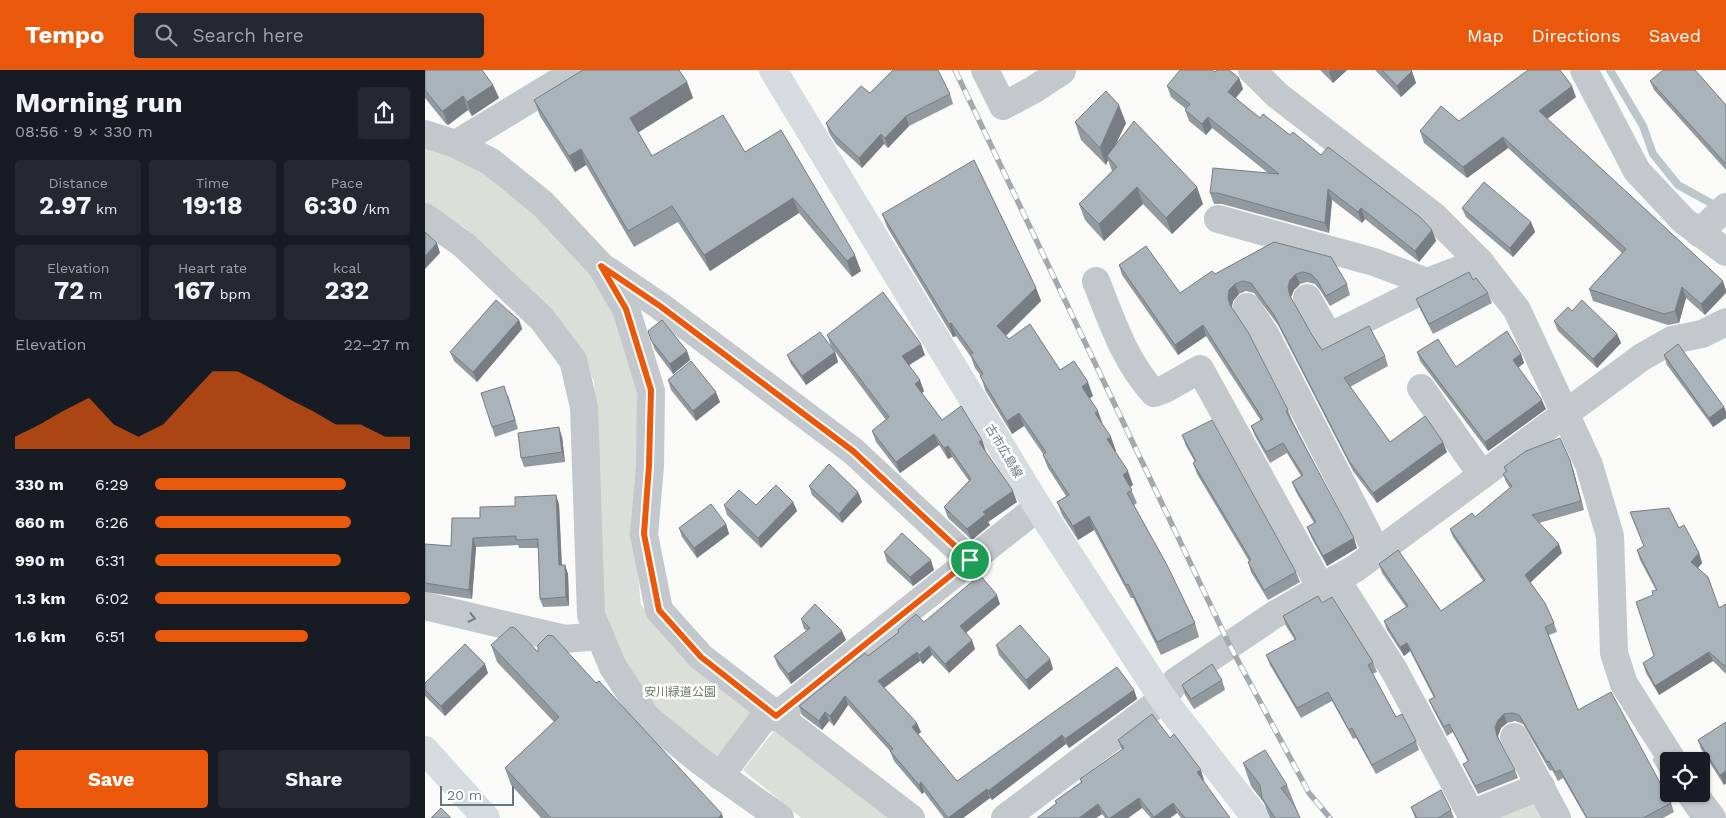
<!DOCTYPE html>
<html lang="en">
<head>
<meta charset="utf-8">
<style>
  :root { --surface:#171b24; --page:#242831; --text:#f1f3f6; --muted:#9ea1a6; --accent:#ea580c }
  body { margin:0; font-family:"Work Sans","Noto Sans JP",sans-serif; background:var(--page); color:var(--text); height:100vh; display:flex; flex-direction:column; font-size:19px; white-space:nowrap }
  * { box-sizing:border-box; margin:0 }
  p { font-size:16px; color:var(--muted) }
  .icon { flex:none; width:28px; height:28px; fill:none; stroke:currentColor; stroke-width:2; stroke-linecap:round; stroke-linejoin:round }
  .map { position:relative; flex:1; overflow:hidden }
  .sheet { display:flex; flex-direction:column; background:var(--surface); width:425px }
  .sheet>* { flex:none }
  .tools { position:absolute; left:1235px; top:682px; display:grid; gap:10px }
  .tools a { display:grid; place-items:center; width:50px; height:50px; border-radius:5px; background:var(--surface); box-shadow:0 1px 4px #0004; font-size:25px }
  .scale { position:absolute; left:15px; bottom:12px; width:74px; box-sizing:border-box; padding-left:5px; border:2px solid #657683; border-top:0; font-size:14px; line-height:18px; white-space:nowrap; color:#657683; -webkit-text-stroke:4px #fff; paint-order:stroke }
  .pin { position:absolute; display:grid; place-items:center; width:42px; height:42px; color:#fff; margin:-21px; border:2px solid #fff; border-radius:50%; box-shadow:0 1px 5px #0007 }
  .round { display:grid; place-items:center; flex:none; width:52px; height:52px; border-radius:5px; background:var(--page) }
  .headline { display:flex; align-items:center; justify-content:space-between; height:85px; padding:0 15px }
  h1 { font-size:28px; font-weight:700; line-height:38px }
  .stats { display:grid; grid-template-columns:repeat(3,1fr); gap:8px; height:85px; padding:5px 15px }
  .stats div { display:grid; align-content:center; border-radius:5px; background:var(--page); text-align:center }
  .stats b { font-size:25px; font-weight:700 }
  .stats small { font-size:14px; font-weight:400 }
  .stats p { font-size:14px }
  .chart { height:140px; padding:10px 15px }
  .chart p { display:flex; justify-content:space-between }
  .chart svg { width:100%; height:90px; margin-top:5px; fill:var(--accent); opacity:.7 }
  .button { display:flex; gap:10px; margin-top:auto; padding:10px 15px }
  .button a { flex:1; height:58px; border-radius:5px; background:var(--accent); color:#fff; font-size:20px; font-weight:700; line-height:58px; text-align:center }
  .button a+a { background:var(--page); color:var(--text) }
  ul { padding:0 15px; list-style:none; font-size:16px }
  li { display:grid; grid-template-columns:80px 60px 1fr; align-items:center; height:38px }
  li i { height:12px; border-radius:6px; background:var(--accent) }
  header { display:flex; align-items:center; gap:30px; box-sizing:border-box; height:70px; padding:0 25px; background:var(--accent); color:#fff }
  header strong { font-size:24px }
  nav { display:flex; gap:28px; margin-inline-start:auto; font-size:18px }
  .search { width:350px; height:45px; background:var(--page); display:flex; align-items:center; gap:12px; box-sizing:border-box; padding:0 18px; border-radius:5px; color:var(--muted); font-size:19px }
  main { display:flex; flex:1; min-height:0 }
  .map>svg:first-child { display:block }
</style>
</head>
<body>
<header>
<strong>Tempo</strong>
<div class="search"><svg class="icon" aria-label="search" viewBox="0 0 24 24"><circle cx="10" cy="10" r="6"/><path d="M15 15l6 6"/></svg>Search here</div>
<nav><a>Map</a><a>Directions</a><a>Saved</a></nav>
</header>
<main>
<section class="sheet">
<div class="headline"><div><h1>Morning run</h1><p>08:56 · 9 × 330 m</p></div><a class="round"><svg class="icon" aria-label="share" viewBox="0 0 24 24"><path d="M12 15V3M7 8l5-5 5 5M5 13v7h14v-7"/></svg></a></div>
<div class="stats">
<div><p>Distance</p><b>2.97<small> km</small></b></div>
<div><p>Time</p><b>19:18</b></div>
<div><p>Pace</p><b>6:30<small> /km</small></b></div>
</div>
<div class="stats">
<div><p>Elevation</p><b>72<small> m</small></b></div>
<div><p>Heart rate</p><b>167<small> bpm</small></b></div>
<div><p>kcal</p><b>232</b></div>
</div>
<div class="chart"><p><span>Elevation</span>22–27 m</p>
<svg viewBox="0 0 160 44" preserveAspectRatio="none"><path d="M0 44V38L10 32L20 25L30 19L40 32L50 38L60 32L70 19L80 6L90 6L100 12L110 19L120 25L130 32L140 32L150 38L160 38V44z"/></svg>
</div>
<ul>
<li><b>330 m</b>6:29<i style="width:75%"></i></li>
<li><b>660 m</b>6:26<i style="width:77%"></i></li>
<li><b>990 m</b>6:31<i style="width:73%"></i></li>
<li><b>1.3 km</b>6:02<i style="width:100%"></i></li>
<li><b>1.6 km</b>6:51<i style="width:60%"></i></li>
</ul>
<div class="button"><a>Save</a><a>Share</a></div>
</section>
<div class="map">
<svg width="1301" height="748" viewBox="0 0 1301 748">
  <rect width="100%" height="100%" fill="#fafaf8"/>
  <g fill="#dadfd7">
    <path d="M0,74L26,82L88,121L170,206L209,289L216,355L209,468L216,535L248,573L330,641L293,691L224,640L193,589L176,532L169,311L131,244L39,157L0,137Z"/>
    <path d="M352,657L467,748H376L318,700Z"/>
    <path d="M1114,726L1124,748H1064Z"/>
  </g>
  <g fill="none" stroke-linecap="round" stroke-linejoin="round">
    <g stroke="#bbc7cb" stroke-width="8">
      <path d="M1185,0L1218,56L1228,84L1253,115L1293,137"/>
      <path d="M1232,690L1244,710"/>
      <path d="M1253,724L1270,748"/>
    </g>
    <g stroke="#c3c8cc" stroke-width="28">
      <path d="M560,0L578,36L608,20L637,1"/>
      <path d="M827,0L852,25L1009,146L1055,192L1092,240L1164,395L1185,466L1189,583L1199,614L1248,691"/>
      <path d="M1159,0L1212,101L1259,151L1301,182"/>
      <path d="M0,64L31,74L66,92L118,134L176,196L201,239L226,321L225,396L219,465L234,540L276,587L486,748"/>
      <path d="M31,74L153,0"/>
      <path d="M0,147L39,175L117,249L148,290L159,337L166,545L188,597L221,647L275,691L355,748"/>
      <path d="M793,149L949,192L1002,212"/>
      <path d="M1274,163L1301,137"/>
      <path d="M182,200L235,236L428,381L545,490"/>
      <path d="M671,211C686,249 700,292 729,323L740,319L775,299L896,518"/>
      <path d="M882,228L904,267L998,220L1002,212L1055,192"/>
      <path d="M822,237L840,264L952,482"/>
      <path d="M996,318L1057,405"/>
      <path d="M911,509L969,600L1046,744L1116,716"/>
      <path d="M0,536L140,569L175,566"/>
      <path d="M1089,667L1132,748"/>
      <path d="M295,706L338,649L351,646L613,437"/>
      <path d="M1269,724L1287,748"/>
      <path d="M580,748L738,629L751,611L849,545L931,498L1217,287L1247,270L1277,264L1301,252"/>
    </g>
    <path stroke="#d6dbdf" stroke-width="28" d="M348,0L613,437L738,629L831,748"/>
    <path stroke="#d6dbdf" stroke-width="28" d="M0,680L61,748"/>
    <defs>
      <path id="rail" d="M530,0L804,574L884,723L905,748"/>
    </defs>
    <use href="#rail" stroke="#a2aab0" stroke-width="5.5"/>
    <use href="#rail" stroke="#fff" stroke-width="4" stroke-dasharray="11" stroke-linecap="butt"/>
  </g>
  <g fill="#929a9f">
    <path d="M0,0L68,15L74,28L47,46L43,40L23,55L21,54L0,28Z"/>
    <path d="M895,0H922L908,13Z"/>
    <path d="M950,0H986L991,13L976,27Z"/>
    <path d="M790,2L814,8L818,19L810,28L835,48L865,65L896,85L1007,160L1011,171L994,192L940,149L937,153L907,130L904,163L797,134H789L785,123L843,103L787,58L781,65L764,51L760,40L761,39L746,27L742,16Z"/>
    <path d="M1225,11L1301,35V100L1229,20Z"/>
    <path d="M262,12L268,28L213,62L227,86L320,82L356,60L436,201L427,207L374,143L285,201L253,152L209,177L161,95L150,102L115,46L109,30Z"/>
    <path d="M445,23L525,24L528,34L484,56L463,78L459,74L437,98L411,74L404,63L401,53Z"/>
    <path d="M1151,27L1122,49L1298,211L1280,245L1261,228L1254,253L1243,255L1168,231L1164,219L1197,183L1083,78L1042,108L999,73L995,61L1034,51Z"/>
    <path d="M650,52L701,53L691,74L778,134L747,164L718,134L679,171L660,150L654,134L687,101L683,90L681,95L656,70Z"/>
    <path d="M1037,138L1106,152L1110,162L1088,187L1041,147Z"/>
    <path d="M457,144L611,218L616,231L581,266L584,269L635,300L668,326L664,328L691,381H690L708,415L705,417L712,433L709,435L770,553L774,567L736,585L708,528H706L669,460L653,470L637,445L632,432L641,426L623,398L618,385V384L599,356L587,364L560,320L556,306L550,298L546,287L531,266L528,267L462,157Z"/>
    <path d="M849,172L922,214L925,225L905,236L895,220L890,214L882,212L875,214L869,220L866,227L867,230L887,265L897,280L960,286L963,296L925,317L965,372L1022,382L952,433L928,401L853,255L829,223L821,221L814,224L808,231L807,237L863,340L867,350L932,478L902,496L886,467L882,457L889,453L871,422L867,412L876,406L862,383L845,393L830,366L826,356L836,351L781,266L753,285L697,205L694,195L755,223Z"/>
    <path d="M1048,210L1063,223L1067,233L1008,264L995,239L991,229Z"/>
    <path d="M1147,241L1192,264L1196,273L1172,298L1133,261L1129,251Z"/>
    <path d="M94,250L97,259L52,312L29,291L25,282Z"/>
    <path d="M402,265L500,285L484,295L499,321L497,323L517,350L557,370L561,382L592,432L563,452L565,455L547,470L523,448L519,437L544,411L527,387L523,389L514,375L475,403L451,372L447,361L461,350L406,276Z"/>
    <path d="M226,270L262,281L265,290L248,304L230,280Z"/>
    <path d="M410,282L413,292L381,315L366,294L362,285Z"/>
    <path d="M992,282L1031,297L1096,284L1099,293L1093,298L1121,339L1063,381L995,291Z"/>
    <path d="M1239,285L1299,337L1301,342V348L1288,357L1242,295Z"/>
    <path d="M243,310L295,332L271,351L246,320Z"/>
    <path d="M83,325L93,359L70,367L67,357Z"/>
    <path d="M757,365L871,502L875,512L843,530L826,502L823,492L824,491L772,404L768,393L770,392L761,376Z"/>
    <path d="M137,367L140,392L99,397L96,388Z"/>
    <path d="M1079,397L1148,399L1159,440L1114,453L1137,483L1105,512L1129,553L1132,562L1124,565L1153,640L1246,733L1249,742L1238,748H1161L1138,708L1133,711L1127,700L1125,701L1098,654L1090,651L1082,653L1076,658L1073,666L1074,670L1090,700L1093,708L1053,724L1038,694L1043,692L1028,662L1022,666L1008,639L1004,630L1009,628L985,581L979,586L962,560L959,551L981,537L957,503L954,494L1016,541L1058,511L1028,467L1025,459L1050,447L1085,418L1081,412L1078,404L1081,402Z"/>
    <path d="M384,416L433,422L437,432L417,453L387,425Z"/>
    <path d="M368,432L372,441L336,478L302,445L299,435H331Z"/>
    <path d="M134,434L137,495H140L143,504L144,536L118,537L115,529L114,478H94L93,475L51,477L47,529L0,522V474L26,476Z"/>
    <path d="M1205,442L1254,458L1274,483L1277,493L1273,498L1294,538L1301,534V604L1288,591L1234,625L1221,603L1218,593L1229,586L1228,525L1231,520L1215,490L1212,480L1219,477Z"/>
    <path d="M301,454L304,464L272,488L257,467L254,458Z"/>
    <path d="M459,482L509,500L488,516L462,492Z"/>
    <path d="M897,533L948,592L952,602L947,604L971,647L991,671L994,680L951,704L931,668L928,669L907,631L876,648L845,595L841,585L870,570L861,556L858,546Z"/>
    <path d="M575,534L541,563L550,579L524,603L507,585L498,594L495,591L459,618L496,662L493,664L532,711L709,620L712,629L644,678L641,674L567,730L565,728L538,748H519L499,722L497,724L469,691L465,681L423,635L409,656L404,651L397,660L377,645L374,636L474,563L473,560L499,552Z"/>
    <path d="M376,549L421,570L366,614L353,596L349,586L382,561L379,559Z"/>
    <path d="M66,575L113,582L298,748H116L86,715L80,698L129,652L72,592Z"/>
    <path d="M571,575L628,599L604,620L574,585Z"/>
    <path d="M63,603L20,646L0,626V620Z"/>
    <path d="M797,610L800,620L769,639L760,625L757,615Z"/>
    <path d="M1301,652V713L1299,715L1276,679L1273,670Z"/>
    <path d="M745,668L779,710L778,711L805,748H756L752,743L745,748H726L717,738L703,748H680L677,744L671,748H612L631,734L630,731L656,712L655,709L697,680L693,670Z"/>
    <path d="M818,693L862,715L875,748H845L839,733L826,716Z"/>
    <path d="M986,737L1026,740L1029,748H990Z"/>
  </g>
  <g fill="#777d82">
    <path d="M906,0H922L908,13L904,2Z"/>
    <path d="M987,1L991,13L976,27L972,16Z"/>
    <path d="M814,8L818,19L807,33L803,22Z"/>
    <path d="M262,12L268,28L211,64L205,48Z"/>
    <path d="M68,15L74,28L47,46L42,32Z"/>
    <path d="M1147,16L1151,27L1118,52L1114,41Z"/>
    <path d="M38,26L43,40L23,55L18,41Z"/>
    <path d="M694,35L701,53L684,88L682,86L683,90L681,95L675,78Z"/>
    <path d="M481,46L484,56L463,78L460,68Z"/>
    <path d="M783,47L787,58L781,65L777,54Z"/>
    <path d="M456,64L459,74L437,98L434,88Z"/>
    <path d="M1078,67L1083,78L1042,108L1038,97Z"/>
    <path d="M156,79L161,95L150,102L144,86Z"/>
    <path d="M712,117L718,134L679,171L674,154Z"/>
    <path d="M772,117L778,134L747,164L741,148Z"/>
    <path d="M903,119L907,130L904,163L900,153Z"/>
    <path d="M368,128L374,143L285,201L279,185Z"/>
    <path d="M936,138L940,149L937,153L933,142Z"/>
    <path d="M1106,152L1110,162L1088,187L1085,178Z"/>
    <path d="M1007,160L1011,171L994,192L990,181Z"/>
    <path d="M12,173L15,183L0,199V186Z"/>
    <path d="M430,185L436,201L427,207L422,191Z"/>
    <path d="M871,204L875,214L869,220L866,227L868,236L863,217L865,210Z"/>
    <path d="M1298,211L1301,220V223L1280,245L1276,234Z"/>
    <path d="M810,214L814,224L808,231L806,238L803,228L804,220Z"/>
    <path d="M1257,217L1261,228L1254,253L1250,241Z"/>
    <path d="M611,218L616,231L577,269L572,256Z"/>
    <path d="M94,250L97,259L52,312L48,302Z"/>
    <path d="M526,253L531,266L528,267L524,254Z"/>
    <path d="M778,255L781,266L753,285L750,275Z"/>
    <path d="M1192,264L1196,273L1172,298L1168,289Z"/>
    <path d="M496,274L500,285L481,297L477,286Z"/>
    <path d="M262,281L265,290L248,304L245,294Z"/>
    <path d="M410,282L413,292L381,315L377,306Z"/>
    <path d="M1096,284L1099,293L1091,299L1088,290Z"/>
    <path d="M495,310L499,321L495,325L490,314Z"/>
    <path d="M663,312L668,326L662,330L657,317Z"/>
    <path d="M291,322L295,332L271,351L268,341Z"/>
    <path d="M1117,330L1121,339L1063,381L1060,372Z"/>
    <path d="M1299,337L1301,342V348L1288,357L1284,348Z"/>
    <path d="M673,341L678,355L670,343Z"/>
    <path d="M594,343L599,356L587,364L582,351Z"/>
    <path d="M134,357L137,367L140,392L137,382Z"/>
    <path d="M509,364L514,375L475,403L471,392Z"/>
    <path d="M686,367L691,381L687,383L682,369Z"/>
    <path d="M557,370L561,382L554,372Z"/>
    <path d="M1018,372L1022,382L952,433L948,423Z"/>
    <path d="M523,376L527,387L523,389L519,378Z"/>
    <path d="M1145,390L1148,399L1159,440L1156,431Z"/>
    <path d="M703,401L708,415L703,418L698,405Z"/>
    <path d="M588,421L592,432L563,452L565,455L547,470L542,459L558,442Z"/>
    <path d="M433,422L437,432L417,453L414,444Z"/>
    <path d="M131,425L134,434L137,504L134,495Z"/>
    <path d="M368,432L372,441L336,478L333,468Z"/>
    <path d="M664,446L669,460L653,470L648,456Z"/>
    <path d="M301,454L304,464L272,488L269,478Z"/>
    <path d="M48,468L51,477L47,529L44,520Z"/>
    <path d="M929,468L932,478L902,496L898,486Z"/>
    <path d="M1134,474L1137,483L1104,514L1100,505Z"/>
    <path d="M1274,483L1277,493L1270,501L1266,492Z"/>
    <path d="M506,490L509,500L488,516L485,507Z"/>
    <path d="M140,495L143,504L144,536L141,527Z"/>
    <path d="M572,525L575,534L538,565L535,556Z"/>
    <path d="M417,561L421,570L366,614L363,604Z"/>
    <path d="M547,570L550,579L524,603L520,594Z"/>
    <path d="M982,573L985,581L979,586L975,577Z"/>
    <path d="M504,576L507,585L498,594L494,585Z"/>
    <path d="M492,582L495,591L456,620L453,611Z"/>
    <path d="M1284,582L1288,591L1234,625L1230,616Z"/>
    <path d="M625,589L628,599L604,620L601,610Z"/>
    <path d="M60,594L63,603L20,646L16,636Z"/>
    <path d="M709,620L712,629L644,678L640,669Z"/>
    <path d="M420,626L423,635L409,656L405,646Z"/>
    <path d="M400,642L404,651L397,660L394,651Z"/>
    <path d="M1079,644L1082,653L1076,658L1073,666L1075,674L1072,666L1070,657L1073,650Z"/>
    <path d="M492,653L496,662L491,666L487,657Z"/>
    <path d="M637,665L641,674L567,730L563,721Z"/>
    <path d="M776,700L779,710L776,712L772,702Z"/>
    <path d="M1301,701V713L1299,715L1295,705Z"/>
    <path d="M496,712L499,722L497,724L494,715Z"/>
    <path d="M562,719L565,728L538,748H523Z"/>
    <path d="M714,728L717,738L703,748H685Z"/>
    <path d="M748,733L752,743L745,748H730L729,747Z"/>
    <path d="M673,734L677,744L671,748H654Z"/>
    <path d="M297,744L298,748H293Z"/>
  </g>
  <g fill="#aab3b9" stroke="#777d82">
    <path d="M0,0H57L68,15L42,32L38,26L18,41L16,40L0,20Z"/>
    <path d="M158,0H254L262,12L205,48L227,86L298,45L320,82L356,60L430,185L422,191L368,128L279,185L247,136L203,161L156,79L144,86L109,30Z"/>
    <path d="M468,0H513L525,24L481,46L460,68L456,64L434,88L408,64L401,53L436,16L445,23Z"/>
    <path d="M755,0H787L790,2L792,0H804L814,8L803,22L835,48L838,44L865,65L868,62L896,85L903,77L995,147L1007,160L990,181L936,138L933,142L903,119L900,153L793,123H785L788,98L854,104L783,47L777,54L760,40L765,34L742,16Z"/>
    <path d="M957,0H986L987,1L972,16Z"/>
    <path d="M1103,0H1135L1147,16L1114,41L1298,211L1276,234L1257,217L1250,241L1239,244L1164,219L1201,179L1078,67L1038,97L995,61L1016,36L1034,51Z"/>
    <path d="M1238,0H1270L1301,35V94L1225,11Z"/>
    <path d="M681,21L694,35L675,78L650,52Z"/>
    <path d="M709,51L772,117L741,148L712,117L674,154L654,134L692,97L682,86Z"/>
    <path d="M549,90L611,218L572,256L584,269L605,254L635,300L649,291L663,312L657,317L673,341L670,343L686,367L682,369L703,401L698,405L707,420L702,423L742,495L770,553L732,572L703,514L701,515L664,446L648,456L632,432L644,425L618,385L621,382L594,343L582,351L555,306L558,304L545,284L548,283L526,253L524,254L457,144Z"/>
    <path d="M1059,112L1106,152L1085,178L1037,138Z"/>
    <path d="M0,162L12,173L0,186Z"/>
    <path d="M849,172L906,187L922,214L901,226L892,210L886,204L878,202L871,204L865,210L863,217L865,226L887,265L897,280L944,256L960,286L919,308L965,372L1000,346L1018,372L948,423L924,391L849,245L826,213L818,211L810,214L804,220L803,228L805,235L823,262L863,340L861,341L929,468L898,486L882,457L891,452L867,412L878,405L858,373L841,382L826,356L838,349L778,255L750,275L694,195L721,176L755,223L787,201L790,204Z"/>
    <path d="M1044,202L1048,210L1051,208L1063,223L1004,254L991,229Z"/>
    <path d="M458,222L496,274L477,286L495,310L490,314L517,350L536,336L557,370L554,372L588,421L558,442L561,444L542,459L519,437L546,409L523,376L519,378L509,364L471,392L447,361L464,347L402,265Z"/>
    <path d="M71,230L94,250L48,302L25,282Z"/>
    <path d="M1157,230L1192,264L1168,289L1129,251L1143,237L1147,241Z"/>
    <path d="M237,250L262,281L245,294L226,270L223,261Z"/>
    <path d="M1082,261L1096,284L1088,290L1117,330L1060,372L992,282L1013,269L1031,297Z"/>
    <path d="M395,262L410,282L377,306L362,285Z"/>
    <path d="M1253,274L1299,337L1284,348L1239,285Z"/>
    <path d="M266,291L291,322L268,341L243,310Z"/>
    <path d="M79,316L90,350L67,357L56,323Z"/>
    <path d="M787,350L871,502L839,520L823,492L826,490L768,393L771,391L757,365Z"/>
    <path d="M134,357L137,382L96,388L93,363Z"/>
    <path d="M1135,368L1145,390L1156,431L1107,445L1134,474L1100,505L1120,533L1129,553L1120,557L1153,640L1186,622L1246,733L1218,748H1162L1135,700L1130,702L1124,691L1122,692L1094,645L1087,643L1079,644L1073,650L1070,657L1072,666L1090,700L1050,716L1038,694L1044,691L1024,654L1019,657L1004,630L1010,627L982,573L975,577L959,551L983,536L954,494L973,480L1016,541L1060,510L1025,459L1047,443L1050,447L1087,416L1078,404L1082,401L1079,397L1101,381Z"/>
    <path d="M404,394L433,422L414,444L384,416Z"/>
    <path d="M351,415L368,432L333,468L299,435L314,420L331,435Z"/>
    <path d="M131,425L134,495H140L141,527L115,529L113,469L91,470V466L48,468L44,520L0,513V474L26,476L27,448H55V437L90,436V427Z"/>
    <path d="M286,434L301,454L269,478L254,458Z"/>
    <path d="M1244,438L1254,458L1259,455L1274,483L1266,492L1283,507L1294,538L1301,534V597L1284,582L1230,616L1218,593L1229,586L1211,532L1228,525L1227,521L1232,520L1212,480L1219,476L1205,442Z"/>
    <path d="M477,463L506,490L485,507L459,482Z"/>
    <path d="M555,505L572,525L535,556L547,570L520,594L504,576L494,585L492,582L453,611L492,653L487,657L532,711L692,597L709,620L640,669L637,665L563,721L562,719L523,748L496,712L494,715L465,681L468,679L420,626L405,646L400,642L394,651L374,636L440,583L443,586L474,562L473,560L491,544L499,552Z"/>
    <path d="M893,526L897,533L907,527L948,592L943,595L971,647L977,644L991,671L947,695L927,658L924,660L903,622L872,638L841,585L871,569L858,546Z"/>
    <path d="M390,534L417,561L363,604L349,586L385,558L376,549Z"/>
    <path d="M595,555L625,589L601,610L571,575Z"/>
    <path d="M86,557L90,558L113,582V575L123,565L128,566L171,613L174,611L297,744L293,748H126L80,698L134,647L66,575Z"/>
    <path d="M40,574L60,594L16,636L0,620V613Z"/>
    <path d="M787,594L797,610L766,629L757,615Z"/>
    <path d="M727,644L745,668L749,664L776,700L772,702L805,748H760L748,733L729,747L714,728L685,748H683L673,734L654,748H612L632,733L630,731L657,712L655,709L699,678L693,670Z"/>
    <path d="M1301,652V701L1295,705L1273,670Z"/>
    <path d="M840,680L862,715L856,718L869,735L875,748H850L837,728L835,715L818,693Z"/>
    <path d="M1016,720L1026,740L1013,748H992L986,737Z"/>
    <path d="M16,738L26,748H6Z"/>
  </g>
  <defs><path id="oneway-chevron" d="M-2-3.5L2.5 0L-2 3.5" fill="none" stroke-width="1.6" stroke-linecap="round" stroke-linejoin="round" transform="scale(1.25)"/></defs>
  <use stroke="#6a7a87" href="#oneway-chevron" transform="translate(47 548) rotate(13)"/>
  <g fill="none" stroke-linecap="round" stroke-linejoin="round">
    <defs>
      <path id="route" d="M176,196L235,236L428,381L545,490L351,646L276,587L234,540L219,464L224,396L226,320L201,239Z"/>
    </defs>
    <use href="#route" stroke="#fff" stroke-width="10"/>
    <use href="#route" stroke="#ea580c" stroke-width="6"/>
  </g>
  <g text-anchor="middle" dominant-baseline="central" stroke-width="5" stroke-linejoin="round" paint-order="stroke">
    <g font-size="12" fill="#657683" stroke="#fff">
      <text transform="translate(579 381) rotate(59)">古市広島線</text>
    </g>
    <g font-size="12" fill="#687a64" stroke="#fff">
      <text x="255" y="622">安川緑道公園</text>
    </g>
  </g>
</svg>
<div class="tools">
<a><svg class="icon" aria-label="locate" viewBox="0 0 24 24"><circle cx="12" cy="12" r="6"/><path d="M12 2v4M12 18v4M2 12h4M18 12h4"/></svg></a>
</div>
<div class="scale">20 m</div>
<div class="pin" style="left:545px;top:490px;background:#1e9e55"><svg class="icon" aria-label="arrive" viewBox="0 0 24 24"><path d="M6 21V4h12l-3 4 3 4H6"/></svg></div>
</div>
</main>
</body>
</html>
